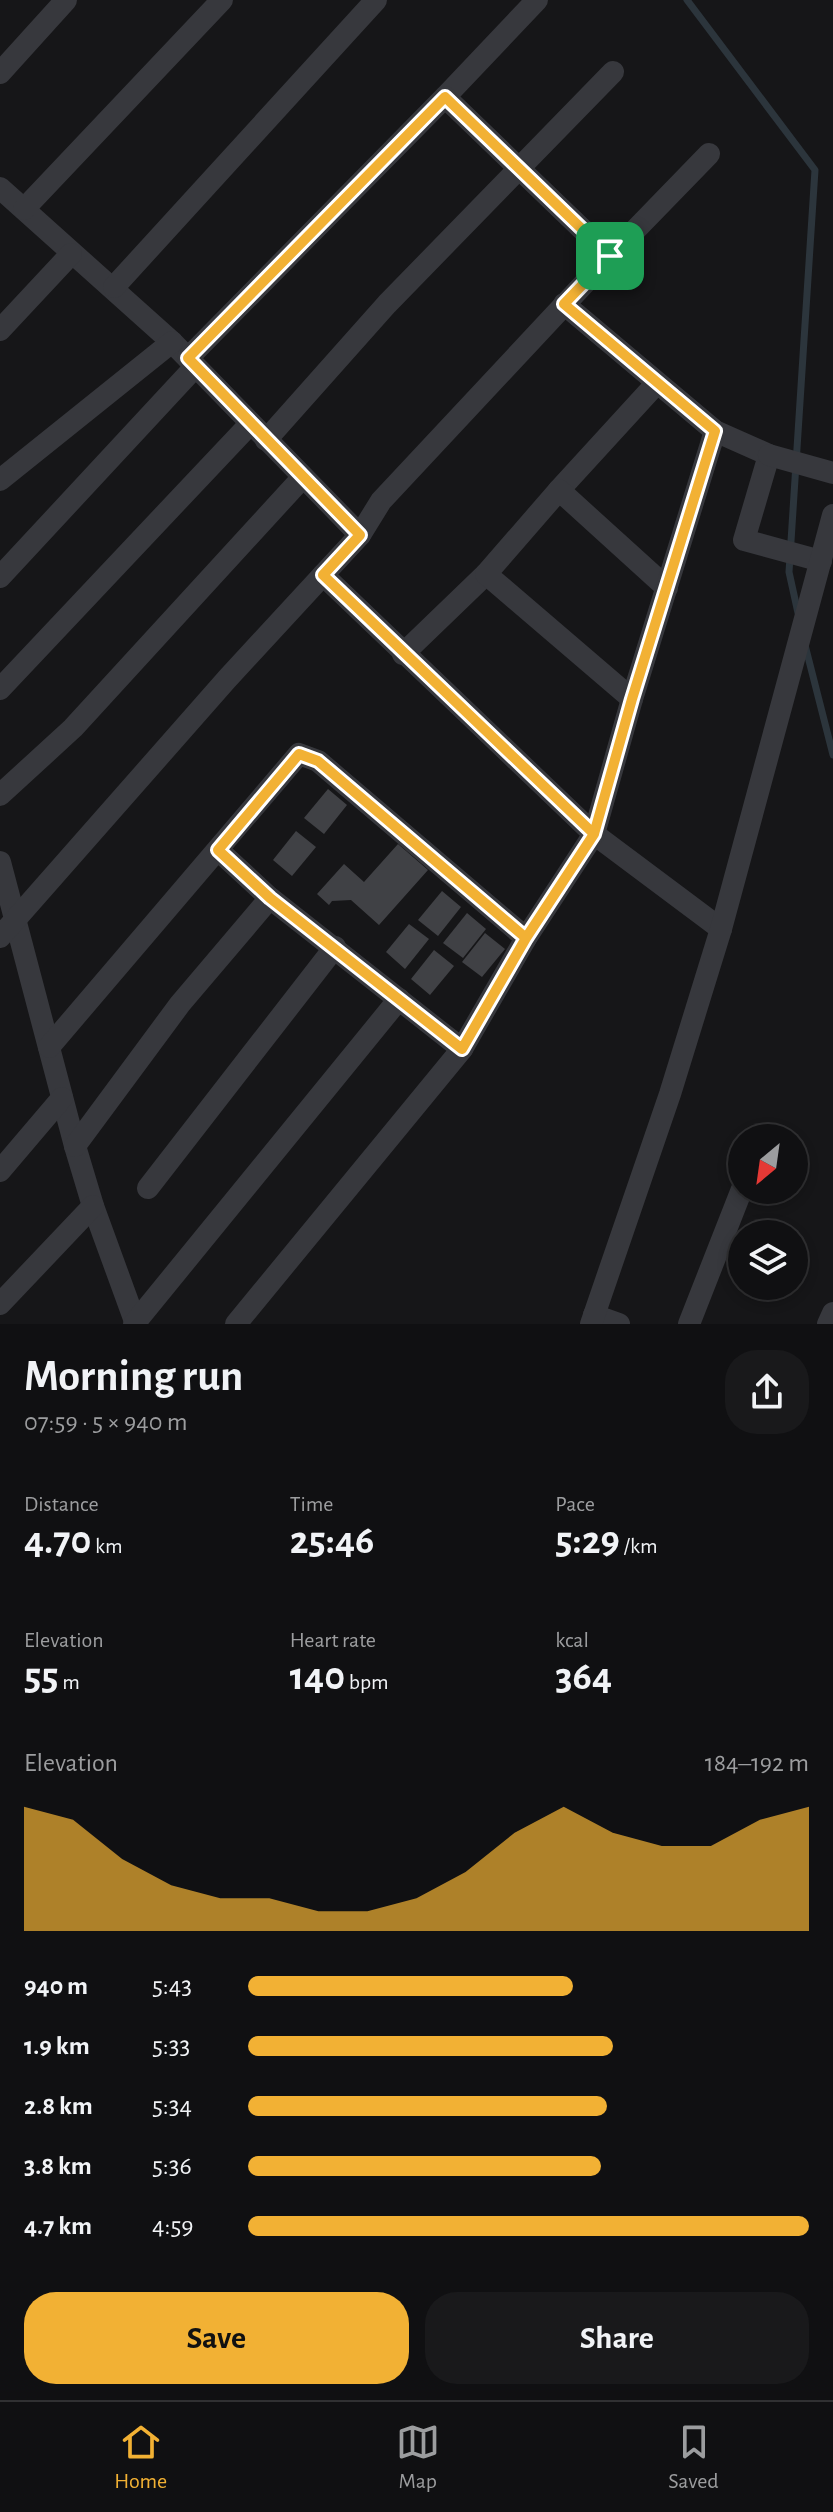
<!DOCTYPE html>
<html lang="en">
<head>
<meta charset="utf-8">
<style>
  :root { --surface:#101012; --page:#19191b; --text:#f1f3f6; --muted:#9c9d9f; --line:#303032; --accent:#f2b134 }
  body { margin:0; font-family:"Alegreya Sans",sans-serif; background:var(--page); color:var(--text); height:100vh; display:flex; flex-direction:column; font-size:30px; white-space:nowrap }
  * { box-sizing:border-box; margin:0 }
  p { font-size:26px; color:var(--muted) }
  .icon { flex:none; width:44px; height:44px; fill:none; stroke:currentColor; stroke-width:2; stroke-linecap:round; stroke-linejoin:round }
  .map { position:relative; height:1324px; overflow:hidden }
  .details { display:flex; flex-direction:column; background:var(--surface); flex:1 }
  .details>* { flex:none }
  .needle { width:52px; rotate:209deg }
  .tools { position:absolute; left:728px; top:1124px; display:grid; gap:16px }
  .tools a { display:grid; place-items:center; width:80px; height:80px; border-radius:50%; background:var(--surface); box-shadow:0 4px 12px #0003,0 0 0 2px var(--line); font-size:40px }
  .pin { position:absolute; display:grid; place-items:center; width:68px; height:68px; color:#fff; margin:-34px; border-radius:16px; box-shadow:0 4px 12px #0006 }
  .round { display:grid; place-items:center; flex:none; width:84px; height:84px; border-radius:32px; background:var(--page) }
  .head { display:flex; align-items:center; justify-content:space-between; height:136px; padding:0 24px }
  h1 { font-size:44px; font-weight:700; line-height:60px }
  .metrics { display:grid; grid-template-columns:repeat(3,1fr); gap:12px; height:136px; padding:8px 24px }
  .metrics div { display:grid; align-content:center }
  .metrics b { font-size:40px; font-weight:700 }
  .metrics small { font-size:22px; font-weight:400 }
  .metrics p { font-size:22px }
  .chart { height:224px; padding:16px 24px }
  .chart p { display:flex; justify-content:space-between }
  .chart svg { width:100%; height:144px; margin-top:8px; fill:var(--accent); opacity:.7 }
  .primary-button { display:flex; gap:16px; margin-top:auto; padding:16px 24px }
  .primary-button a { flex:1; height:92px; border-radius:32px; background:var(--accent); color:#111; font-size:32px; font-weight:700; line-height:92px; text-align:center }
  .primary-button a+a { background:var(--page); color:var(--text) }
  ul { padding:0 24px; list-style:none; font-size:26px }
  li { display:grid; grid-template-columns:128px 96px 1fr; align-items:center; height:60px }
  li i { height:20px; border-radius:10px; background:var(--accent) }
  .tab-bar { display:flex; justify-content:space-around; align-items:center; height:112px; border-top:2px solid var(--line); background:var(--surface); font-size:22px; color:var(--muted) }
  .tab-bar a { display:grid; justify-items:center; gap:4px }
  .tab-bar .active { color:var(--accent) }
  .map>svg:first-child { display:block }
</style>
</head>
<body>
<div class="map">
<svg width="833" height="1324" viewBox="0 0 833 1324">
  <rect width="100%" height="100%" fill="#161618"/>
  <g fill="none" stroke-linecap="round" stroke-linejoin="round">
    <g stroke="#2c353c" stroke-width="7">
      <path d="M687,0L815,170L789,572L798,613"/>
      <path d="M805,645L833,755"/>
    </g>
  </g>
  <g fill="#404145">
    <path d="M328,789L347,805L324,834L304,818Z"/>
    <path d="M296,831L316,847L292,876L273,860Z"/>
    <path d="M398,844L428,870L379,925L351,900L332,901L329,905L317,894L344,864L364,882Z"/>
    <path d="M442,891L461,907L438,936L418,920Z"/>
    <path d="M467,913L486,929L463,958L443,943Z"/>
    <path d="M409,924L429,939L405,969L386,952Z"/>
    <path d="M485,933L505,949L482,977L462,962Z"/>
    <path d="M434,950L454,966L430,995L411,979Z"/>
  </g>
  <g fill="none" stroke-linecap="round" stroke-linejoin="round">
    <g stroke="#37383d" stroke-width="22">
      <path d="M537,0L445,97L610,256"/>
      <path d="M0,73L66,0"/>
      <path d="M0,188L172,342L360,535L323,575L594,834L721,929"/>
      <path d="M24,209L222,0"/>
      <path d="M114,287L376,0"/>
      <path d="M564,304L715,431L769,455L744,540L821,561"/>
      <path d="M0,330L71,254"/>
      <path d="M188,358L445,97"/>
      <path d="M266,440L387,304L613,72"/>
      <path d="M769,455L833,473"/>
      <path d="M0,480L172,342"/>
      <path d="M559,490L656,384"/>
      <path d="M360,535L381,501L610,256L709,154"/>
      <path d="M0,577L195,367"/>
      <path d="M403,654L486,574"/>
      <path d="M0,689L250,424"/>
      <path d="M632,699L486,574L559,490L667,588"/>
      <path d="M0,795L73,728L303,477"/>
      <path d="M218,850L270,898"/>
      <path d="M0,862L75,1146L93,1206L136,1324"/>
      <path d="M0,937L227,679L323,575"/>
      <path d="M49,1047L299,754L318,761L526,938"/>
      <path d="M75,1146L180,1004L270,898L462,1049"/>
      <path d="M0,1171L62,1098"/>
      <path d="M148,1188L335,947"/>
      <path d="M0,1304L93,1206"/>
      <path d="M594,1315L619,1324"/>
      <path d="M134,1324L399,999"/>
      <path d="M236,1324L462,1049L526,938L594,834L632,699L715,431"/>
      <path d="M591,1324L670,1094L721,929L833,515"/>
      <path d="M689,1324L742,1189"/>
      <path d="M828,1324L833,1313"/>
    </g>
  </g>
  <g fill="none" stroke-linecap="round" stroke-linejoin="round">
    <defs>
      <path id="route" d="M610,256L445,97L188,358L360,535L323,575L594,834L526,938L462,1049L270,898L218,850L299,754L318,761L526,938L594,834L632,699L715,431L564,304L610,256"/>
    </defs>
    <use href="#route" stroke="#fff" stroke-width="16"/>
    <use href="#route" stroke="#f2b134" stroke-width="10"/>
  </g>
</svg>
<div class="tools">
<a><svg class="needle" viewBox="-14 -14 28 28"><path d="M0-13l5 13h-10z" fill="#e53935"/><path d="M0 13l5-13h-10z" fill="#9c9d9f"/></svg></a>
<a><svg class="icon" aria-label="layers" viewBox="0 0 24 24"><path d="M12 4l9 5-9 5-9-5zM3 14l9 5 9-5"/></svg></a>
</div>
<div class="pin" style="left:610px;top:256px;background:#1e9e55"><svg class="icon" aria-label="arrive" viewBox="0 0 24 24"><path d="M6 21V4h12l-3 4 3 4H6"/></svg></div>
</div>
<section class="details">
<div class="head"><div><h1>Morning run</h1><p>07:59 · 5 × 940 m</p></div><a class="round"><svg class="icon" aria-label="share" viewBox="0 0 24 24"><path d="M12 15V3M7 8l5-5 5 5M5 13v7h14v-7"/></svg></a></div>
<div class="metrics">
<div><p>Distance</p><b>4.70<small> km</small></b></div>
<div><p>Time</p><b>25:46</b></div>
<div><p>Pace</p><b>5:29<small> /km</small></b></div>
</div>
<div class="metrics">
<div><p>Elevation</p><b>55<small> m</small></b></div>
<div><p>Heart rate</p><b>140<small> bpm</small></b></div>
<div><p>kcal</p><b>364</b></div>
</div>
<div class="chart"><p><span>Elevation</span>184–192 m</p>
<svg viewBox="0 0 160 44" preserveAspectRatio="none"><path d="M0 44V6L10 10L20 22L30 30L40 34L50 34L60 38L70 38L80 34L90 26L100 14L110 6L120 14L130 18L140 18L150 10L160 6V44z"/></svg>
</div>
<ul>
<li><b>940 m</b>5:43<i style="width:58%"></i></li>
<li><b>1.9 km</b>5:33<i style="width:65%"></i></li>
<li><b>2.8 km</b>5:34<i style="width:64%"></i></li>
<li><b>3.8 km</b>5:36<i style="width:63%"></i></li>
<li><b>4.7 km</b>4:59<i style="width:100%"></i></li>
</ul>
<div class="primary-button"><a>Save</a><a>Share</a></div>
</section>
<nav class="tab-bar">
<a class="active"><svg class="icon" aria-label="home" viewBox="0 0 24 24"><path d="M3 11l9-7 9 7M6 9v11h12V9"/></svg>Home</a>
<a><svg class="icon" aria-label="map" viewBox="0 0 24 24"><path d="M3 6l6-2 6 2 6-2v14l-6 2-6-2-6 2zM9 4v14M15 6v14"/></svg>Map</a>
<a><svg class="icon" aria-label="saved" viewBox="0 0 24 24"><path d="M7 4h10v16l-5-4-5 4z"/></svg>Saved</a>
</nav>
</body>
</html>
